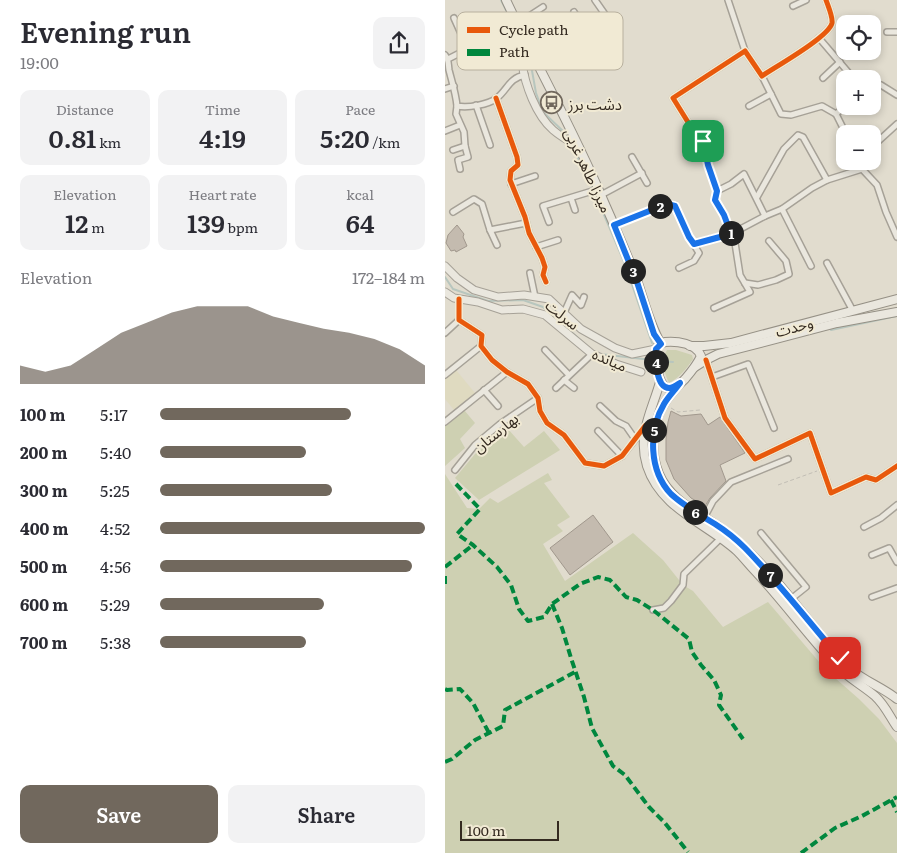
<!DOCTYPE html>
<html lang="en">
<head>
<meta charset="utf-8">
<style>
  :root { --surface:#fff; --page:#f2f2f3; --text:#2b2b33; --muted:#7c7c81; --accent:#71685d }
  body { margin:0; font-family:Literata,"Noto Sans Arabic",serif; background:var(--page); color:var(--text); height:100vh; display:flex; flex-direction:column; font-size:19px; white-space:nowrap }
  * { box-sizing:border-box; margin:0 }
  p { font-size:16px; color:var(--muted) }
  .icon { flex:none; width:28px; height:28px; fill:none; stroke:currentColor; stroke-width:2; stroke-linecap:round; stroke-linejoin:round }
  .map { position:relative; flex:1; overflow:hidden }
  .sheet { display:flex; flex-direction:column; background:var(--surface); width:445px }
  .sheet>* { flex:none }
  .tools { position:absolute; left:391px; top:15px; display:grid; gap:10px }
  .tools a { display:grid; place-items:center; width:45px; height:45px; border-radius:10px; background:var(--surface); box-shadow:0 2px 8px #0003; font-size:25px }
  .scale { position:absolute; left:15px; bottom:12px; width:99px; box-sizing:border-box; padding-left:5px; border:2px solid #342a20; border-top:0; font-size:14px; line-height:18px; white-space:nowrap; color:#342a20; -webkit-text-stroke:4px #f1ead4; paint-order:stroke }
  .pin { position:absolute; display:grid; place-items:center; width:42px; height:42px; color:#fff; margin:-21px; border-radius:10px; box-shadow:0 2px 8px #0006 }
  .km { position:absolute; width:25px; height:25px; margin:-12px; border-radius:50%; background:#222; color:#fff; font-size:14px; line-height:25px; text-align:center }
  .round { display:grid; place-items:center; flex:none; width:52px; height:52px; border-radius:10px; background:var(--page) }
  .head { display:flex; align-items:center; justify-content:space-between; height:85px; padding:0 20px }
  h1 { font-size:28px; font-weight:600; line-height:38px }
  .figures { display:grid; grid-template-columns:repeat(3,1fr); gap:8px; height:85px; padding:5px 20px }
  .figures div { display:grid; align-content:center; border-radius:10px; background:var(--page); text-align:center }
  .figures b { font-size:25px; font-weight:600 }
  .figures small { font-size:14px; font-weight:400 }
  .figures p { font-size:14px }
  .chart { height:140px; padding:10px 20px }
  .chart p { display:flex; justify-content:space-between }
  .chart svg { width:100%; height:90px; margin-top:5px; fill:var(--accent); opacity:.7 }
  .action { display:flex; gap:10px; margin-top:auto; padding:10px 20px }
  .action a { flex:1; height:58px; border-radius:10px; background:var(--accent); color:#fff; font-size:20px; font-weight:600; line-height:58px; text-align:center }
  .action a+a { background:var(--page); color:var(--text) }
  ul { padding:0 20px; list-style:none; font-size:16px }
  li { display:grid; grid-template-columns:80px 60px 1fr; align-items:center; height:38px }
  li i { height:12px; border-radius:6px; background:var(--accent) }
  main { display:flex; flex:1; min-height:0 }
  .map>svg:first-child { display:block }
</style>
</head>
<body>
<main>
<section class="sheet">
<div class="head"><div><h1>Evening run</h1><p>19:00</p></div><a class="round"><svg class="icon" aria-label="share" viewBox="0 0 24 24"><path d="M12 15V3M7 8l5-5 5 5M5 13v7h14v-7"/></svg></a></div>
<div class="figures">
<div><p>Distance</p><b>0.81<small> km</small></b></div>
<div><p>Time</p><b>4:19</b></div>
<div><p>Pace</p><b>5:20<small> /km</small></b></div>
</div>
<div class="figures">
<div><p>Elevation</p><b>12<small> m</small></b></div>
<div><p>Heart rate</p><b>139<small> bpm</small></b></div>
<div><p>kcal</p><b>64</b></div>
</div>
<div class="chart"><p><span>Elevation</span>172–184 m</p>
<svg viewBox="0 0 160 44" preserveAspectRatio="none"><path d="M0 44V35L10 38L20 35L30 27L40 19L50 14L60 9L70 6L80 6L90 6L100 11L110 14L120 17L130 19L140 22L150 27L160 35V44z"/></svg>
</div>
<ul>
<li><b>100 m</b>5:17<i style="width:72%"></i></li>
<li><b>200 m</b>5:40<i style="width:55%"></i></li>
<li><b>300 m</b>5:25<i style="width:65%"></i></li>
<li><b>400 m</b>4:52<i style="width:100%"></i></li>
<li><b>500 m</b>4:56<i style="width:95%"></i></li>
<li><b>600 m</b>5:29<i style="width:62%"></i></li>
<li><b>700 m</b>5:38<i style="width:55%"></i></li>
</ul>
<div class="action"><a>Save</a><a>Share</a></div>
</section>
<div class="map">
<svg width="452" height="853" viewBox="0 0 452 853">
  <rect width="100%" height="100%" fill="#e1dcce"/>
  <path fill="#dfdac0" d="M11,370L30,393L9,410L0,399V379Z"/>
  <g fill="#ced0b2">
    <path d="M222,350H231L247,355L248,359C241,369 235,377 224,383C219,372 215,361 222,350Z"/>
    <path d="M19,410L30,423L15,439L20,448L0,466V426Z"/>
    <path d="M62,428L79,447L99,431L115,450L34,500L10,478L30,454Z"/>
    <path d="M103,473L107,480L99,483L125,517L112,525L118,531L98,544L120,581L188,533L218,560L238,585L248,591L278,627L323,602L381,670L414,699L434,719L452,743V853H0V474L22,508L34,509L45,498L53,503Z"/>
  </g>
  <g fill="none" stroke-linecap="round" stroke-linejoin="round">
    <g stroke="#b8c6be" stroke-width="2">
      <path d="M56,0L66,20"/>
      <path d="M84,54L91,93L98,112L121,134"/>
      <path d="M129,150L147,186"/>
      <path d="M151,196L180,264L207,343"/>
      <path d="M0,277L8,289L43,301L78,300L98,307L141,345"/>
      <path d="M386,330L452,316"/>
      <path d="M155,354L207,360"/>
      <path d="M214,361L228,362"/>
    </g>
  </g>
  <g fill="#c4bbaf" stroke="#a1988d">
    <path d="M12,225L19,234L18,237L22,246L11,252L10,250L6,251L1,243L3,235Z"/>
    <path d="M226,411L236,416L256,414L263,425L275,417L300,453L275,465L281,481L265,498L260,506L246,498L229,479L221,460V439L223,422Z"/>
    <path d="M148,515L168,542L125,575L105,548Z"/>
  </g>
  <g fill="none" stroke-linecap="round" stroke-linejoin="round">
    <defs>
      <g id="minor">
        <path d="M150,0L166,23"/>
        <path d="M283,0L300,51"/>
        <path d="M348,6L361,0"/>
        <path d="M129,12L159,62"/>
        <path d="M9,18L23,49"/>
        <path d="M442,32H452"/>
        <path d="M374,38L409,79"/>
        <path d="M0,55C4,60 3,64 4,70C7,82 11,94 12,106C23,108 43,105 52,98C63,89 64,78 80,75"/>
        <path d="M88,58L137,26"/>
        <path d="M3,59L72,24L98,7"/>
        <path d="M317,76L336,114L346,115L377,106L391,114"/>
        <path d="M378,78L395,62"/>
        <path d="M436,85L452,95"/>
        <path d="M0,89L9,86"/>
        <path d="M51,98L72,157L73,165L66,171L65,180L80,217L84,233L97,258L100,267L98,275L101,282"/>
        <path d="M31,105L45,145"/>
        <path d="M12,106L11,114L19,132L20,146L23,157L13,160L15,169"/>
        <path d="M304,106L326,94"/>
        <path d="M400,106L391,114L401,134"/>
        <path d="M0,131L15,125"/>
        <path d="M428,146L452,124"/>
        <path d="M8,150L20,146"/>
        <path d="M187,157L202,183"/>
        <path d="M412,161L417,169L432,185L441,212L452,237"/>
        <path d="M66,184L90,176"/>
        <path d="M272,191L263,165L255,132L246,127L228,98L300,51L317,76C330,67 384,37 387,23C388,17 383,6 381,0"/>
        <path d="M156,195L197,173"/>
        <path d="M312,197L339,149L353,135L358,137L382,180"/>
        <path d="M126,198L130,210"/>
        <path d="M337,209L366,266"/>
        <path d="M8,212L29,199L37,204L45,230L52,245"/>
        <path d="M104,222L98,206L154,189"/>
        <path d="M169,225L222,204L230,205L244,237L254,253L249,261L234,268"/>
        <path d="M45,230L81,223"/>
        <path d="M249,244L262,240L286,234L320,216L337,209L367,188L382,180L417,169"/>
        <path d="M91,247L113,240"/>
        <path d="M382,263L408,311"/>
        <path d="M85,273L90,297"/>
        <path d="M300,283L313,285L331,280L344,274L341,261L324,241"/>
        <path d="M14,299V320L37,335L36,346L47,360L62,372L83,384L93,398L95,411L102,423L119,435L140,463L159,466L177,456L200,427"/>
        <path d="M269,308L305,292L295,275L290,243L279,215L270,200L272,191L286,184L299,174L320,216"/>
        <path d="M119,313L127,295L136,305L139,297"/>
        <path d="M0,333L14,320"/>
        <path d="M100,350L124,375"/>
        <path d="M261,360L280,418L310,459L365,433L386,493L421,477L431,480L452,466"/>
        <path d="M0,375L36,346"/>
        <path d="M267,377L303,364L329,428"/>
        <path d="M119,380L129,388"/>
        <path d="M111,388L147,354"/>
        <path d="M39,390L53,406"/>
        <path d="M155,406L171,421L181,426L190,439"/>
        <path d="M0,422L62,372"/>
        <path d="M153,431L177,456"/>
        <path d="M10,470L30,445L55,424L93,398"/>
        <path d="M259,518L268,501L286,482L343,459"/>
        <path d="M419,527L436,518L452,505"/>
        <path d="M316,533L361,587L346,599"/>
        <path d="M427,555L444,548L452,562"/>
        <path d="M427,597L452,588"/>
        <path d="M208,610L219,608L226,601L238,585L239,574L276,538"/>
      </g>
      <g id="tertiary">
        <path d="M78,36C77,45 75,54 77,63C80,85 91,115 108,130C116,137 125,142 134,147"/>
        <path d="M0,266L12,278L29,290L53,297L79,295L104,299L136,329L170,348L187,354L211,349"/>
        <path d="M0,292L9,298L33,302L57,310L78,309L100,315L147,354L171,364L196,372"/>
      </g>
      <g id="secondary">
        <path d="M61,0C93,68 130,133 159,202C171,229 183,256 193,283C200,304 205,325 216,344"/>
        <path d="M220,342C232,341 251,343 256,356C252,365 246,372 240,379C222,398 214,385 212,365C211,360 209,354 211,349C212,345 216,344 220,342Z"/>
        <path d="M245,346H259L286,343L452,299"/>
        <path d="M250,367L261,360L273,354L392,323L452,312"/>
        <path d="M215,382C207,411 192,434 202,466C216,509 261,523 292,551C299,558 305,566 312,573C339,602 362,634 389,663C401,677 416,684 430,696C440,705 445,717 452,727"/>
        <path d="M235,383C230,390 223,397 219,404C206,425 205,452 214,474C225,500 251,511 273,526C281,532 289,538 296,545C325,570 348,602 372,631C382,643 392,657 404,668C419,681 437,687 452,699"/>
      </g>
    </defs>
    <use href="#minor" stroke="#a6a197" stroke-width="8"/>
    <use href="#tertiary" stroke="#a6a197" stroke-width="9"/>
    <use href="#secondary" stroke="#969186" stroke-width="10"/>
    <g stroke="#c2beb5" stroke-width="1" stroke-dasharray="4 2.5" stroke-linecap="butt">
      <path d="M226,408L233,412L255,410"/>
      <path d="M333,485L372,471"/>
    </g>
    <use href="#minor" stroke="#eae7de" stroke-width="5"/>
    <use href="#tertiary" stroke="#eae7de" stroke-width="7"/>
    <use href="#secondary" stroke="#eae7de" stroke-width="8"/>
    <g stroke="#00873e" stroke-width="4" stroke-dasharray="8 4" stroke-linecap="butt">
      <path d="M11,484L35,509L12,534L28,545L52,567L66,585L74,609L83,621L99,617L107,604L135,584L153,577L165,580L181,597L192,600L208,610L244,639L247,652L256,665L269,680L276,695L274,705L298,739"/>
      <path d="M0,567L28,545"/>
      <path d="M0,576V585"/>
      <path d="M107,604L117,628L126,658L139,697L147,728L168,766L180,775L204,807L220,823L243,852"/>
      <path d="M0,689L2,690L15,689L28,703L44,733"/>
      <path d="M0,762L7,759L30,740L58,726L60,710L130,672"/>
      <path d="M446,800L452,812"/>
      <path d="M356,853L390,828L417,816L452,797"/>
    </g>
    <defs>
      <g id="cycleway">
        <path d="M51,98L72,157L73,165L66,171L65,180L80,217L84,233L97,258L100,267L98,275L101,282"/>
        <path d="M272,191L263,165L255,132L246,127L228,98L300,51L317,76C330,67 384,37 387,23C388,17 383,6 381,0"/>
        <path d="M14,299V320L37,335L36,346L47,360L62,372L83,384L93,398L95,411L102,423L119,435L140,463L159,466L177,456L200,426"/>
        <path d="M261,360L280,418L310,459L365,433L386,493L421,477L431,480L452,466"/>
      </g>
    </defs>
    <use href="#cycleway" stroke="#f1ead4" stroke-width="8"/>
    <use href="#cycleway" stroke="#e8590c" stroke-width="5"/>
  </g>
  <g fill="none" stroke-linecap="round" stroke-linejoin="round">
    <defs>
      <path id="route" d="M258,141L263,165L272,191L270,200L279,215L286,234L249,244L244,237L230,206L222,204L169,225L192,282L209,334L216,344L211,349C210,358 211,388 224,388C228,388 232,385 235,383C230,390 223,397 219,404C203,431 204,471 226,494C239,506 255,515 270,524C281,531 291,539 300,548C334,583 363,621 395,658"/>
    </defs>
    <use href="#route" stroke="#fff" stroke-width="10"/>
    <use href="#route" stroke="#1a73e8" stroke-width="6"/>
  </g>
  <defs>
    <symbol id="bus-ring" viewBox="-11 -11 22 22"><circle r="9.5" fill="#f1ead4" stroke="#71685d" stroke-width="1.5"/><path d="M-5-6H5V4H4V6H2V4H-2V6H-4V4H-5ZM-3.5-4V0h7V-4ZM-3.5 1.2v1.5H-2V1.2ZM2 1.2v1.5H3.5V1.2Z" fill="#71685d"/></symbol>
  </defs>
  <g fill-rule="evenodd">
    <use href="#bus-ring" x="94" y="90" width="25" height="25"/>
  </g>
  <g text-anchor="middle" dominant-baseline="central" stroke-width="4" stroke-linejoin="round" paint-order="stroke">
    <g font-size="15" fill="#342a20" stroke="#f1ead4" text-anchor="start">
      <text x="123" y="103">دشت برز</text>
    </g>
    <g font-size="15" fill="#342a20" stroke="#f1ead4">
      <text transform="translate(144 170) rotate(65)">میرزا طاهر غربی</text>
      <text transform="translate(118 314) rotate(39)">سرلت</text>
      <text transform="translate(349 326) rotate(-15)">وحدت</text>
      <text transform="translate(165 359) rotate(23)">میانده</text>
      <text transform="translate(50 432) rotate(-39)">بهارستان</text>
    </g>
  </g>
  <rect x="12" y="12" width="166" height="58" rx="8" fill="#f1ead4" stroke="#b8b09e" stroke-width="1"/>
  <rect x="22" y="27" width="23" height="6" fill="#e8590c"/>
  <rect x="22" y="49" width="23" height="7" fill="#00873e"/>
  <g font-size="14" fill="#342a20">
    <text x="54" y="35">Cycle path</text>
    <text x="54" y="57">Path</text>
  </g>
</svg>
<div class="tools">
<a><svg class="icon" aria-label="locate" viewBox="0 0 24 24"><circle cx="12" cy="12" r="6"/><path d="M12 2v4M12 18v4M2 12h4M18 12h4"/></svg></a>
<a>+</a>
<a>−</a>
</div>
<div class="scale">100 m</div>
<div class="pin" style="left:258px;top:141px;background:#1e9e55"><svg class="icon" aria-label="arrive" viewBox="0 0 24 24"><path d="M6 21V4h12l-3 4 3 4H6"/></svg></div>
<div class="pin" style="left:395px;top:658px;background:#d93025"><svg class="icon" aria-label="check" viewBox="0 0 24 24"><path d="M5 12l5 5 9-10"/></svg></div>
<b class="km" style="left:286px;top:233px">1</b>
<b class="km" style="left:215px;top:206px">2</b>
<b class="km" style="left:188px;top:271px">3</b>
<b class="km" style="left:211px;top:362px">4</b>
<b class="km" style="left:209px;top:430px">5</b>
<b class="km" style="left:250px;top:512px">6</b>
<b class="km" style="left:325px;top:575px">7</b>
</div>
</main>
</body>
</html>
